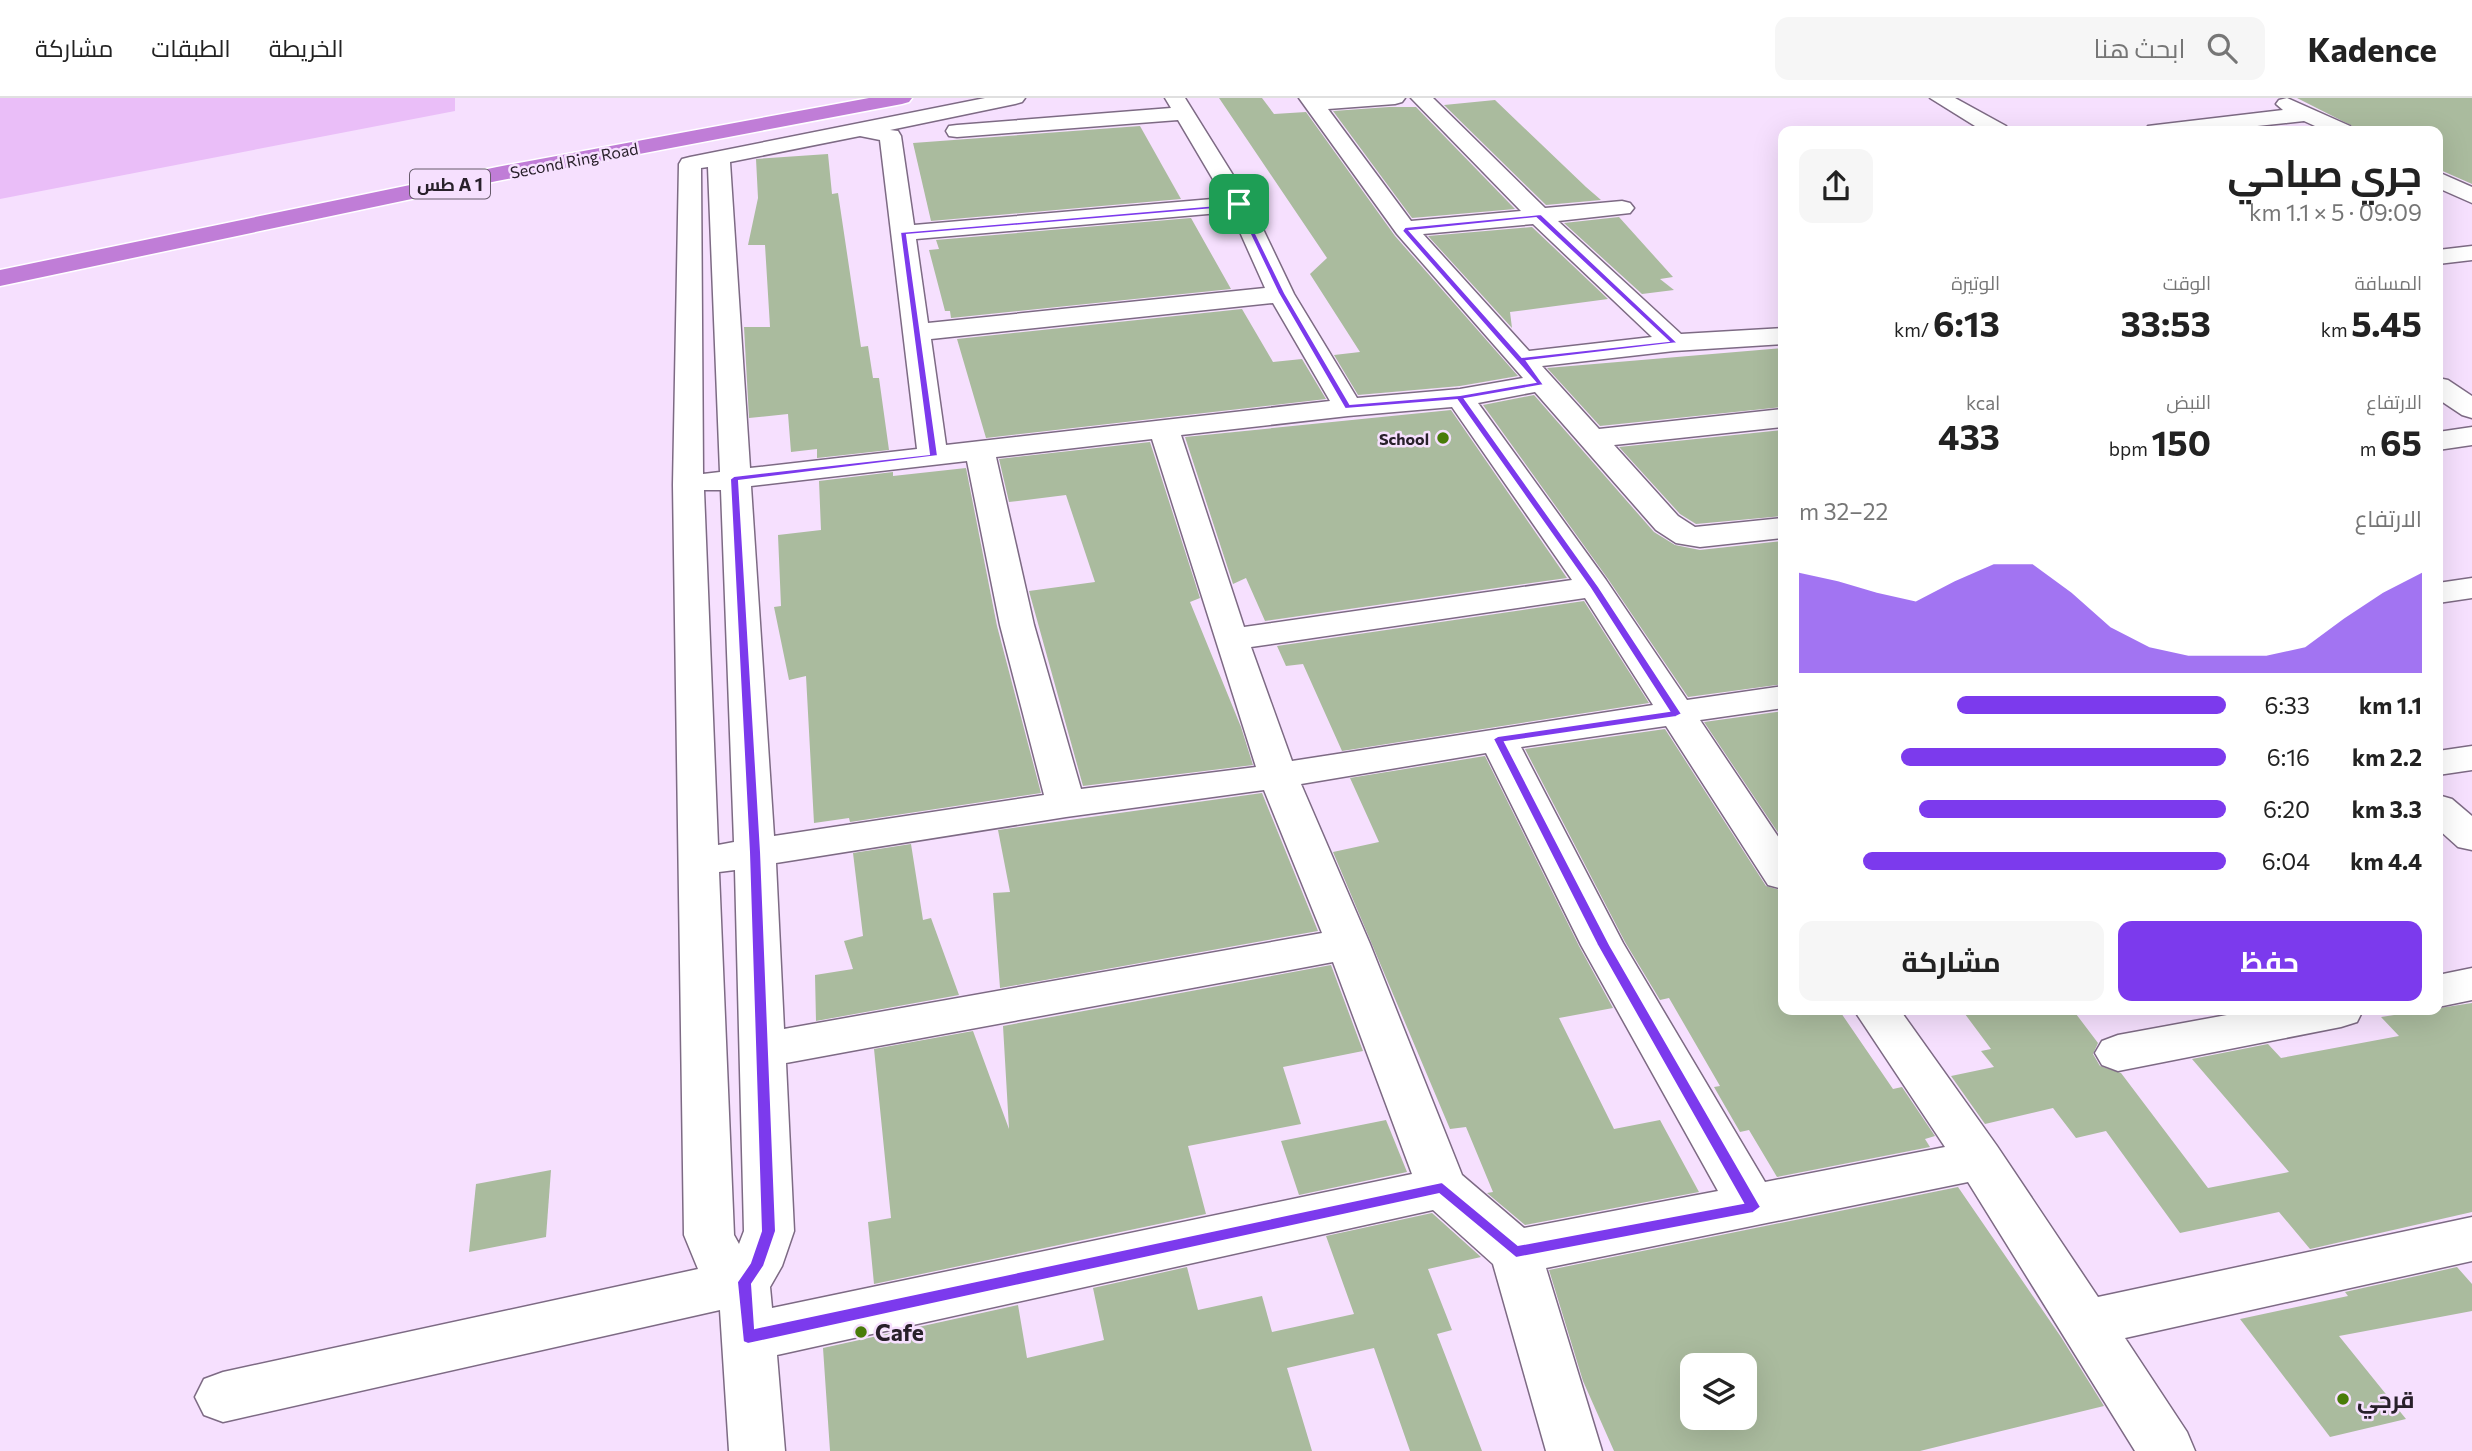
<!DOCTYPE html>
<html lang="ar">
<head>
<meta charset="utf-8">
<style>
  :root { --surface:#fff; --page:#f6f6f6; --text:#222; --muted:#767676; --line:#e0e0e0; --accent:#7c3aed }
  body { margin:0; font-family:Commissioner,Cairo,sans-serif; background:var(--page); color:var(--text); direction:rtl; height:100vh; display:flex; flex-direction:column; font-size:26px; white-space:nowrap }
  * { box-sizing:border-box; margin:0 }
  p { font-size:23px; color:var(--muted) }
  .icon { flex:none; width:38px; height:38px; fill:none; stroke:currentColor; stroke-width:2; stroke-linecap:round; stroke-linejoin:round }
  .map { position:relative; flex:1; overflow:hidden; direction:ltr }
  .sheet { position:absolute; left:1778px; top:28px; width:665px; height:889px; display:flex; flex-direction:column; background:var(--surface); border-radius:14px; box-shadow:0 7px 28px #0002; direction:rtl }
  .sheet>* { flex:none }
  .buttons { position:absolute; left:1680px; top:1255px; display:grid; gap:14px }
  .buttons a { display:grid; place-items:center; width:77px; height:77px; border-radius:14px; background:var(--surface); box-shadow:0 7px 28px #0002; font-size:35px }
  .pin { position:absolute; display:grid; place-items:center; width:60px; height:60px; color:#fff; margin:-30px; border-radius:14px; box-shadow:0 4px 10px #0006 }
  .round { display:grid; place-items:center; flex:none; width:74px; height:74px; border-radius:14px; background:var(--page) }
  .head { display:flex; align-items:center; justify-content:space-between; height:119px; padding:0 21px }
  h1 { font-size:38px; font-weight:700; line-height:52px }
  .stats { display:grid; grid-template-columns:repeat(3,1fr); gap:10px; height:119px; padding:7px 21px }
  .stats div { display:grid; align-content:center }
  .stats b { font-size:35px; font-weight:700 }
  .stats small { font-size:19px; font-weight:400 }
  .stats p { font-size:19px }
  .chart { height:196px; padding:14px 21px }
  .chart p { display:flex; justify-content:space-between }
  .chart svg { width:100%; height:126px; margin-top:7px; fill:var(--accent); opacity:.7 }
  .cta { display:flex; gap:14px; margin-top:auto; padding:14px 21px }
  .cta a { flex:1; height:80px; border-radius:14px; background:var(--accent); color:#fff; font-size:28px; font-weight:700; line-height:80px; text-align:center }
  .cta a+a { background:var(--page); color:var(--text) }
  ul { padding:0 21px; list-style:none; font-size:23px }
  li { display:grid; grid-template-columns:112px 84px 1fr; align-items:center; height:52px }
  li i { height:18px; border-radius:9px; background:var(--accent) }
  header { display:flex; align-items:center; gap:42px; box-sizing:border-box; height:98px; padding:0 35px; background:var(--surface); border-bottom:2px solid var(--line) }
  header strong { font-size:33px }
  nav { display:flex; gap:38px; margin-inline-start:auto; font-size:24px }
  .search { width:490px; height:63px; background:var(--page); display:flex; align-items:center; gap:18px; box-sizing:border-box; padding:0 24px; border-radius:14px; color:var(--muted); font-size:26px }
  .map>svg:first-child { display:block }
</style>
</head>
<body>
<header>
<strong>Kadence</strong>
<div class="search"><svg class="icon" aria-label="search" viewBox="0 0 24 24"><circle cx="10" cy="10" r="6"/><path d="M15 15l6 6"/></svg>ابحث هنا</div>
<nav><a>الخريطة</a><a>الطبقات</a><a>مشاركة</a></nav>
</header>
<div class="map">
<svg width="2472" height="1353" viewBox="0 0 2472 1353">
  <rect width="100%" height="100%" fill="#f6e0fe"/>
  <path fill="#eabef8" d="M0,0H455V13L0,101Z"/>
  <g fill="#aabb9e" fill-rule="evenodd">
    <path d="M1219,0H1262L1274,16L1306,14L1395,138L1518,278L1460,288L1358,297L1334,257L1360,254L1310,176L1327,160Z"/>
    <path d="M2297,0H2472V86L2438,71V33H2362Z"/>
    <path d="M1495,2L1586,89L1601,102L1546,107L1444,7Z"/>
    <path d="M1389,9H1416L1515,111L1412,120L1333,13Z"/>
    <path d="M1140,28L1181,101L931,123L913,45Z"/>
    <path d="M828,56L832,96L838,95L861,249L868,248L873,280H879L889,352L817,360V351L791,354L788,316L749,320L744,229H770L765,147H748L758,100L756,61Z"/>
    <path d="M1619,119L1673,179L1660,181L1674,192L1642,196L1564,125Z"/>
    <path d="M1191,120L1231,191L951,220L950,213H945L929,152L939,151L936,142Z"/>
    <path d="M1532,129L1608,201L1510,214L1512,230L1428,138Z"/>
    <path d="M1242,211L1273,264L1302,261L1326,301L986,340L957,241Z"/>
    <path d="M1783,250V309L1600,328L1547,270Z"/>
    <path d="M1534,297L1654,434L1675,447L1700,452L1783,443V586L1688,599L1608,481L1483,307Z"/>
    <path d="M1451,312L1567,480L1265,523L1246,480L1233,486L1185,339Z"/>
    <path d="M1783,332V418L1696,426L1680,416L1619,349Z"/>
    <path d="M1150,344L1200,500L1190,504L1241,629L1253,667L1083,688L1029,493L1095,484L1066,397L1009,404L999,361Z"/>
    <path d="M966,370L997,528L1041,695L850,724L849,720L814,725L806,578L789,582L774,509L781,508L778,437L821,432L819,383L893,374V378Z"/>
    <path d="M1584,503L1649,605L1342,653L1303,566L1286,568L1277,548Z"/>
    <path d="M1783,613V742L1704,624Z"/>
    <path d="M1665,631L1766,788L1783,793V912H1839L1893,991L1902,989L1935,1038L1925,1041L1930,1049L1777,1079L1749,1032L1740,1034L1714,989L1720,988L1669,900L1660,902L1625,844L1525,651Z"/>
    <path d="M1485,658L1579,848L1613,910L1559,920L1614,1031L1660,1022L1699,1094L1525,1127L1487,1095L1493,1094L1466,1029L1450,1031L1333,754L1379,744L1350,680Z"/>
    <path d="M1262,695L1318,833L1000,890L993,795L1010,794L998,732Z"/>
    <path d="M911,746L923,822L931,820L959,897L816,923L815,877L853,871L844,843L863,838L853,755Z"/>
    <path d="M1331,867L1363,953L1283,969L1301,1026L1188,1048L1206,1116L874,1186L868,1124L891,1120L874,951L973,933L1009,1031L1003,928Z"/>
    <path d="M2472,905V1114L2310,1151L2279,1114L2180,1135L2106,1033L2076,1040L2053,1010L1985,1026L1951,978L1994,969L1981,953L1991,951L1962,912H2073L2098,945L2093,956L2100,968L2121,975L2208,1090L2289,1074L2192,961L2268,946L2281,960L2399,938L2381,919Z"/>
    <path d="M1386,1022L1407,1074L1299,1097L1281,1043Z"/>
    <path d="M551,1072L546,1139L469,1154L476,1086Z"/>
    <path d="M1958,1089L2061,1239L2104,1308L1920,1353H1614L1583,1283L1549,1172ZM1692,1267H1745V1320H1692Z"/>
    <path d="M1432,1115L1481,1159L1428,1171L1452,1232L1437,1236L1482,1353H1410L1374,1250L1287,1270L1312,1353H830L823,1250L1018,1207L1027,1260L1104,1242L1093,1190L1187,1169L1198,1212L1262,1198L1272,1234L1354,1216L1326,1138Z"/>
    <path d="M2457,1169L2472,1186V1213L2339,1238L2406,1321L2330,1339L2240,1221L2348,1198L2345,1194Z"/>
  </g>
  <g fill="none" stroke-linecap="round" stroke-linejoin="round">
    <defs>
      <g id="minor">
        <path d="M985,0H1025L1022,4L1015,6L890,32L898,33L901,38L914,127L1224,100L1178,22L957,39L949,38L946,33L949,28L957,27L1171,10L1165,0H1185L1251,106L1294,196L1357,300L1460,291L1523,280L1397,136L1299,0H1405L1402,4L1395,6L1328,11L1411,123L1521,113L1411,0H1433L1545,110L1622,103L1630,105L1634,110L1630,115L1558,123L1681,236L1783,230V246L1674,253L1542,268L1599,331L1783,311V329L1614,347L1678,418L1695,429L1783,420V440L1700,449L1676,445L1656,432L1535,294L1478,305L1606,482L1687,602L1783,588V610L1700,622L1783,746V791L1768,787L1666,628L1521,649L1623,845L1765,1084L1945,1049L1854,912H1900L1997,1048L2098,1199L2472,1119V1163L2125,1240L2187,1334L2195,1353H2135L1968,1084L1546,1170L1602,1353H1546L1493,1166L1433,1112L777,1257L785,1353H729L720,1212L223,1324L204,1317L195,1299L204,1281L223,1274L698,1171L684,1137L673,387L679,66L682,61L690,59ZM860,38L880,42L917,351L750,370L730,64ZM708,69L720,374L703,376L701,70ZM1231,114L1265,190L928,225L916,141ZM1533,126L1652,239L1529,253L1423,136ZM1273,205L1330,303L946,347L931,241ZM1452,309L1572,482L1244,529L1181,337L1348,318ZM1152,341L1256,669L1081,691L1034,527L996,359ZM967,363L1000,527L1044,697L774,738L751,388ZM704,392H721L734,744L718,747ZM1585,500L1653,607L1292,663L1251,549ZM1486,655L1581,847L1718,1093L1524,1130L1462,1077L1370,846L1301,686ZM1264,692L1322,835L784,931L776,765L1066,719ZM735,772L744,1133L739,1146L734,1137L719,774ZM1333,864L1412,1076L772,1210L770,1189L782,1168L794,1133L786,965Z"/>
        <path d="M1930,0H1955L2006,28L2009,33H1983Z"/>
        <path d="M2287,0L2350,28L2353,33H2326L2304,23L2210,33H2145L2148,28L2156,27L2283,12L2276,6L2279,2Z"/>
        <path d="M2438,74L2472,89V105L2438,90Z"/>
        <path d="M2472,148V162L2438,166V152Z"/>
        <path d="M2438,280L2448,282L2472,298V320L2462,317L2438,301Z"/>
        <path d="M2472,329V347L2438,352V334Z"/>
        <path d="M2472,480V500L2438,505V485Z"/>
        <path d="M2472,648V672L2438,677V653Z"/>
        <path d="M2438,697L2452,701L2472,718V752L2458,749L2438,731Z"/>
        <path d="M2472,870V902L2438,909V877Z"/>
        <path d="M2254,912H2363L2357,924L2341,929L2118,973L2102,967L2095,955L2102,943L2118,937Z"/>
      </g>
      <path id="highway" d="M869,0H912L909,4L902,6L497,83L0,188V172L497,69Z"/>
    </defs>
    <use href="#minor" stroke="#7d6a84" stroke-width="3"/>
    <use href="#highway" stroke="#fff" stroke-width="3"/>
    <use href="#minor" fill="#fff" fill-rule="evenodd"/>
    <use href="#highway" fill="#c07dd7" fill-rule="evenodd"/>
  </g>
  <path fill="#7c3aed" stroke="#fff" stroke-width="2" fill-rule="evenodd" d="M1241,105L1285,195L1350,306L1460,297L1535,284L1402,133L1405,129L1541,116L1678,245L1527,263L1544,287L1465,301L1599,489L1682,616L1676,619L1505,644L1610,847L1761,1109L1753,1115L1516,1160L1439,1096L748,1246L743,1244L737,1184L750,1165L761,1133L749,754L730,381L734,378L929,356L900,134ZM1237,109L1278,195L1345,311L1457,302L1590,490L1669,613L1498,638L1493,641L1597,847L1743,1105L1518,1147L1442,1084L755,1230L752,1186L764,1168L776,1133L761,754L739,383L938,358L907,137ZM1536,120L1668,243L1522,259L1410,133Z"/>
  <g fill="#497c09" stroke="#f6e0fe" stroke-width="2.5">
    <circle cx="1443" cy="340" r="7"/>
    <circle cx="861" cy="1234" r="7"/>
    <circle cx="2343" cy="1301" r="7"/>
  </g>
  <g text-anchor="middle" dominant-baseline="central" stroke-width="5" stroke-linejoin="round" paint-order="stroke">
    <g font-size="16" fill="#28202a" stroke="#f6e0fe">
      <text transform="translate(574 62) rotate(-11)">Second Ring Road</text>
    </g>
    <g font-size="16" font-weight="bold" fill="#28202a" stroke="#f6e0fe" text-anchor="end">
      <text x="1429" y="340">School</text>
    </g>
    <rect fill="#f6e0fe" stroke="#665a6a" stroke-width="2" x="410" y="71.5" width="80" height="29" rx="5"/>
    <g font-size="18" font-weight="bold" fill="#28202a">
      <text x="450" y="86">طس A 1</text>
    </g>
    <g font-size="23" font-weight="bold" fill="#28202a" stroke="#f6e0fe" text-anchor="start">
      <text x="875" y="1234">Cafe</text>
      <text x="2357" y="1301">قرجي</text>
    </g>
  </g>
</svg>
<div class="buttons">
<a><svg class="icon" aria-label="layers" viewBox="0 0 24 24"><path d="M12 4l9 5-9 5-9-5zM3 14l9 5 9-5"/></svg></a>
</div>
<div class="pin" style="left:1239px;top:106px;background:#1e9e55"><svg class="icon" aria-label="arrive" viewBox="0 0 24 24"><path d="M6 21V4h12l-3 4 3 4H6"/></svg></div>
<section class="sheet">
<div class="head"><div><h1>جري صباحي</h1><p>09:09 · 5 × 1.1 km</p></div><a class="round"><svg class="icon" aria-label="share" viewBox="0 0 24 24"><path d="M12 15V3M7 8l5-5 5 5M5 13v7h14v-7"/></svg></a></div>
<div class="stats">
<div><p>المسافة</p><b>5.45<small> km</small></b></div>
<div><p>الوقت</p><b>33:53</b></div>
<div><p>الوتيرة</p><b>6:13<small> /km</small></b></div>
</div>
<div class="stats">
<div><p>الارتفاع</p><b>65<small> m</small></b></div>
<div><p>النبض</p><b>150<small> bpm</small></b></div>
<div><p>kcal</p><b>433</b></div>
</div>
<div class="chart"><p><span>الارتفاع</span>22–32 m</p>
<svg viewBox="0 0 160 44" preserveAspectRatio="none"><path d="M0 44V9L10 12L20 16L30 19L40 12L50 6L60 6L70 16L80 28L90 35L100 38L110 38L120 38L130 35L140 25L150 16L160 9V44z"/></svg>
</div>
<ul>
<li><b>1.1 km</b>6:33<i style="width:63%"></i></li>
<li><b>2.2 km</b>6:16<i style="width:76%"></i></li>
<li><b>3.3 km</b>6:20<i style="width:72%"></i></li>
<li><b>4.4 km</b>6:04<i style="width:85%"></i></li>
</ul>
<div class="cta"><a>حفظ</a><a>مشاركة</a></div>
</section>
</div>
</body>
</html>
